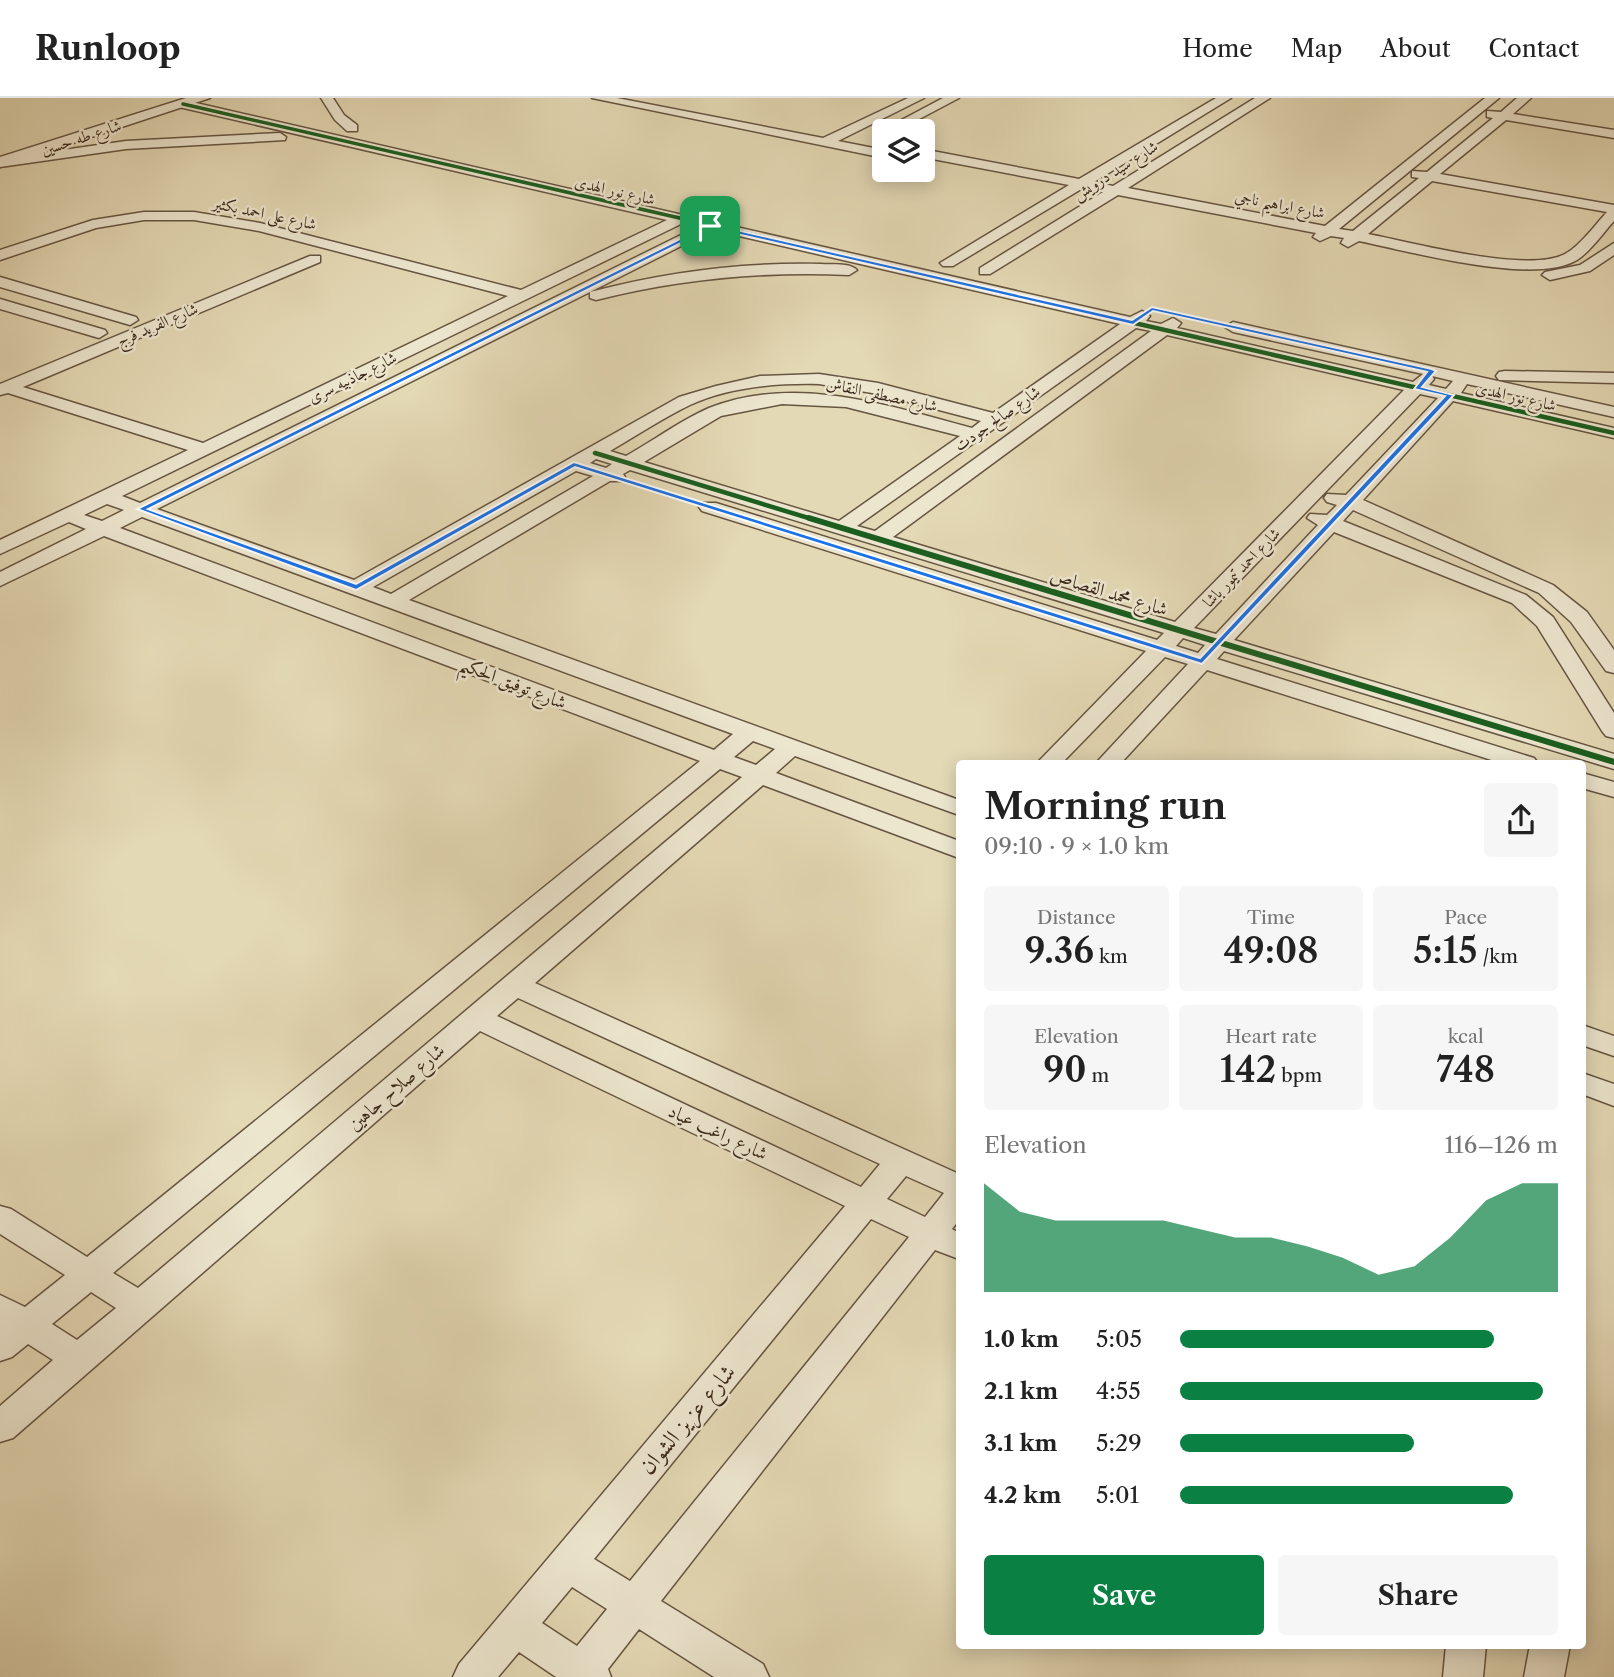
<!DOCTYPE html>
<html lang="en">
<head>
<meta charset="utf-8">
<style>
  :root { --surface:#fff; --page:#f6f6f6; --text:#222; --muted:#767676; --line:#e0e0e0; --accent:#0b8043 }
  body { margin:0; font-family:"Libre Caslon Text",Amiri,serif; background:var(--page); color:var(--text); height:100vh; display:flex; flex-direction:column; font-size:26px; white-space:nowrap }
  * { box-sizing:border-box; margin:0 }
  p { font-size:23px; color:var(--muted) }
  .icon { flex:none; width:38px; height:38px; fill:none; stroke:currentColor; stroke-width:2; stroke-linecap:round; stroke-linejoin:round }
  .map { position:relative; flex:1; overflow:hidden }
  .sheet { position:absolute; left:956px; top:662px; width:630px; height:889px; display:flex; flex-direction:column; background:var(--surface); border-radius:7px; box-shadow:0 4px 18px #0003 }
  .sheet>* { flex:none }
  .controls { position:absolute; left:872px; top:21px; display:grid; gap:14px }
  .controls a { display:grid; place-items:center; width:63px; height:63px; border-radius:7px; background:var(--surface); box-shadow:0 4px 18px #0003; font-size:35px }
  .pin { position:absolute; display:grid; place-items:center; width:60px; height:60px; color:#fff; margin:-30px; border-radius:14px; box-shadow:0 4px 10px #0006 }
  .round { display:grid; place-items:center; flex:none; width:74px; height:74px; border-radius:7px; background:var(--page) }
  .summary { display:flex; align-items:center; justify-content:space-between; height:119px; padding:0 28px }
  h1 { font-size:38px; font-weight:600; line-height:52px }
  .metrics { display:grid; grid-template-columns:repeat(3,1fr); gap:10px; height:119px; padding:7px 28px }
  .metrics div { display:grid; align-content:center; border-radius:7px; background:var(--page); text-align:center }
  .metrics b { font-size:35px; font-weight:600 }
  .metrics small { font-size:19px; font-weight:400 }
  .metrics p { font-size:19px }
  .chart { height:196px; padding:14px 28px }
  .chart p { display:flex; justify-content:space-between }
  .chart svg { width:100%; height:126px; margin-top:7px; fill:var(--accent); opacity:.7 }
  .button { display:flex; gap:14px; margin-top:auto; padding:14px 28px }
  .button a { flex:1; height:80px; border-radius:7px; background:var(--accent); color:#fff; font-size:28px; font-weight:600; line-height:80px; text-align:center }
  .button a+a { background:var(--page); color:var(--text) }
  ul { padding:0 28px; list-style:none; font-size:23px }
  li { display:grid; grid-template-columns:112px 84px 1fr; align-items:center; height:52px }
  li i { height:18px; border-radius:9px; background:var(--accent) }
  header { display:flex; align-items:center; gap:42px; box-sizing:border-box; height:98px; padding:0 35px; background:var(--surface); border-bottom:2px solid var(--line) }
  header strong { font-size:33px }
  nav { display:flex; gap:38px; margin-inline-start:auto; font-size:24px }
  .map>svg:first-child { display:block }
</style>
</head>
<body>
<header>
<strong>Runloop</strong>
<nav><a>Home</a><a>Map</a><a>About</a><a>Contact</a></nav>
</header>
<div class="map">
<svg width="1614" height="1579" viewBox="0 0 1614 1579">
  <rect width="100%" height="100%" fill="#e4d9b5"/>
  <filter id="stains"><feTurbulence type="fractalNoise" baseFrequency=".00286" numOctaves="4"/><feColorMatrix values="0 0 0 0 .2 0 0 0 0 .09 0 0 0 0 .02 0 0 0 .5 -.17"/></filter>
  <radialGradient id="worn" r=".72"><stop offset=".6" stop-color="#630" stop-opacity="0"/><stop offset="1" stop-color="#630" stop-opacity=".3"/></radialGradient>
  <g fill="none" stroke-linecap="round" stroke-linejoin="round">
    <defs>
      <g id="minor">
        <path d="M321,0H333L344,17L357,27V33H347L335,22Z"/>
        <path d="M592,0H617L823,40L908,0H924L838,43L884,52V60Z"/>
        <path d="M943,0H959L906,28L896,25Z"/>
        <path d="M1216,0H1231L1094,84L1113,88L1255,0H1270L1128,90L1325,128L1485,0H1499L1339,131L1353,133L1419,80L1412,79V73L1427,74L1493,20L1487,19V13L1501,14L1517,0H1531L1513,16L1614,32V40L1506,22L1440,76L1614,107V123C1603,135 1590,154 1577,162C1534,188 1408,153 1359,143L1348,149L1341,145L1344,140L1331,138L1320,143L1313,139L1316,135L1118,97L990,176H980V170L1103,94L1083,90L953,168H943L940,165L1069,87L922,59V51L1079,81ZM1432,83L1607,114C1595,127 1580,148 1565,156C1528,176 1411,144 1368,136Z"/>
        <path d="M183,2L709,123L716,121L723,126L1130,219L1142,213L1150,218L1146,223L1161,226L1173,220L1181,225L1177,230L1413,284L1423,276L1233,234L1225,229L1233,224L1614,309V319L1467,286L1461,295L1614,330V340L1453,303L1363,402L1553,487L1587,514L1614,552V575L1606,573L1571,524L1539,495L1353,412L1343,423L1526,497L1553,519L1614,615V640L1606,638L1602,633L1537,528L1512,505L1334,434L1234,542L1614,656V671L1224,553L1217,561L1534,660L1538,665H1501L1207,572L1121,665H1096L1188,566L1165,559L1062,665H1037L1146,553L702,413L699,409L702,405H716L1157,542L1164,535L630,372L623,376L625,379L623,383H610L409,502L959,702V717L795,658L776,675L959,743V760L763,687L535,885L959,1076V1122L952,1131L959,1135V1161L935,1152L661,1503L763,1566L769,1579H714L639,1531L608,1571L611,1579H556L519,1554L498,1579H453L459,1566L845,1108L480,933L13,1340L0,1344V1308L53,1262L28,1246L12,1259L0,1263V1197L25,1209L65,1177L0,1136V1108L11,1111L87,1159L700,663L104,438L0,488V474L86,431L69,424L0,456V442L188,352L8,295L0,297V286L310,158H320V164L23,289L203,345L508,198L259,133L194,122H144L96,130L0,162V152L93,122L144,114H194L260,125L521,192L667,122L179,9L177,6ZM683,125L697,129L140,405L122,398ZM713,132L1120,226L993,315L878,285L819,276L760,278L716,288L679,299L354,482L157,411L590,194V200L596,202C680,181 762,173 849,177L857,172C849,164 832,167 821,166C743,164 666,174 590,194ZM1136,230L1151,233L875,433L857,428ZM1167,237L1404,292L1175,524L893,439ZM1432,278L1453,283L1446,291L1429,287L1434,281ZM819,286L878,296L981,323L972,330C887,307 795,276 709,310C681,322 653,343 626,358L610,353C636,338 663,320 690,307C729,289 777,285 819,286ZM1420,296L1438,300L1346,397L1327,396L1324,400L1327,404L1337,407L1327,417L1310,416L1307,420L1318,427L1216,536L1194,530ZM782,306L846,309L960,338L839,423L644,364L721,318ZM596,361L612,366L606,370L590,365ZM576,373L593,378L391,496L373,489ZM107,406L124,412L102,423L84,417ZM142,419L733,636L714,652L120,430ZM1183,540L1205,547L1198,555L1176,548ZM753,643L775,651L756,667L734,659ZM720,671L742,679L138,1190L113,1175ZM518,900L880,1066L861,1089L497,918ZM906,1078L944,1095L925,1119L887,1101ZM871,1121L909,1139L630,1483L594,1461ZM91,1194L116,1210L77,1242L52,1226ZM572,1489L607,1511L577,1548L542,1525Z"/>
        <path d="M280,35L286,39L285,42L126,51L0,69V61L126,43Z"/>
        <path d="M1614,145V157L1590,173L1550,182L1542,177L1545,174L1580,167Z"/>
        <path d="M0,179L136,219L138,222L130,227L0,189Z"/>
        <path d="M0,201L105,232L107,235L99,240L0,211Z"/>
        <path d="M1505,273L1614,275V285L1499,282L1496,278L1499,274Z"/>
        <path d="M1582,675L1614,684V699L1582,690Z"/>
        <path d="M1582,927L1614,938V958L1582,947Z"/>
        <path d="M1582,975L1614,986V1008L1582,996Z"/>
        <path d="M1446,1547H1486L1483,1579H1443Z"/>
        <path d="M1530,1547H1570L1564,1579H1524Z"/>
      </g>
      <path id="tertiary" d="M186,0H210L0,69V59Z"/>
    </defs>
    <use href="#minor" stroke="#665542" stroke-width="3"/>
    <use href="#tertiary" stroke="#665542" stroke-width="3"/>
    <use href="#minor" fill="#ede6cf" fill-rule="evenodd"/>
    <use href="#tertiary" fill="#ede6cf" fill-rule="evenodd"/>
    <defs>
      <path id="cycleway-far2" d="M183,6L967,186"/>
      <g id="cycleway-far1">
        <path d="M960,185L1614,335"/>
        <path d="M595,355L815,422"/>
      </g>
      <path id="cycleway" d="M809,420L1614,664"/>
    </defs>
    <use href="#cycleway-far2" stroke="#ede6cf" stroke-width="6"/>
    <use href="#cycleway-far1" stroke="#ede6cf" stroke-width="7"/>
    <use href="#cycleway" stroke="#ede6cf" stroke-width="10"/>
    <use href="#cycleway-far2" stroke="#1b5e20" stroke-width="3.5"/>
    <use href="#cycleway-far1" stroke="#1b5e20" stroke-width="4.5"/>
    <use href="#cycleway" stroke="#1b5e20" stroke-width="6"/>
  </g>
  <path fill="#1a73e8" stroke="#fff" stroke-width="2" fill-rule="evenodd" d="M710,126L1132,222L1152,209L1432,271L1436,273L1422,289L1454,297L1202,566L575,369L356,492L137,411ZM711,130L1133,227L1153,213L1427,274L1414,291L1445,298L1200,560L574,364L356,486L148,411Z"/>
  <g text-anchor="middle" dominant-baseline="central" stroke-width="5" stroke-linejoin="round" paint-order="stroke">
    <g font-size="16" fill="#3c291b" stroke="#ede6cf">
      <text transform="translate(81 39) rotate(-18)">شارع طه حسين</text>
      <text transform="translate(1115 72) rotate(-32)">شارع سيد درويش</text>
      <text transform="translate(615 92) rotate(13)">شارع نور الهدى</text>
      <text transform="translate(1280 106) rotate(11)">شارع ابراهيم ناجي</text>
      <text transform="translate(265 115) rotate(12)">شارع على احمد بكثير</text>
      <text transform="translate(157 226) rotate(-23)">شارع الفريد فرج</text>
      <text transform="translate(352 279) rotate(-26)">شارع جاذبيه سرى</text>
      <text transform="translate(882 296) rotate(12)">شارع مصطفى النقاش</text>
      <text transform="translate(1516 298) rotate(13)">شارع نور الهدى</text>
      <text transform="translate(997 320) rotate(-35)">شارع صالح جودت</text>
      <text transform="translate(1241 469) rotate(-46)">شارع احمد تيمور باشا</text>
    </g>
    <g font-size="19" fill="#3c291b" stroke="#ede6cf">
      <text transform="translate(1109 494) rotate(17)">شارع محمد القصاص</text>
      <text transform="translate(513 585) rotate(21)">شارع توفيق الحكيم</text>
      <text transform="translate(396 989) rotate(-41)">شارع صلاح جاهين</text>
      <text transform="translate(718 1034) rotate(25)">شارع راغب عياد</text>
    </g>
    <g font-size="23" fill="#3c291b" stroke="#ede6cf">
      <text transform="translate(687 1321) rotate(-50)">شارع عزيز الشوان</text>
    </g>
  </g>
  <rect width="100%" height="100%" filter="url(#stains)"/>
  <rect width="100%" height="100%" fill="url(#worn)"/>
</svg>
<div class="controls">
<a><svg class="icon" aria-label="layers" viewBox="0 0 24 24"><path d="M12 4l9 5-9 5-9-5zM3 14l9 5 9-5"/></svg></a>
</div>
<div class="pin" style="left:710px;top:128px;background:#1e9e55"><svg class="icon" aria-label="arrive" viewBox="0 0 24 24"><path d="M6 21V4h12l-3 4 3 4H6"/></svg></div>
<section class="sheet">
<div class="summary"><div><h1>Morning run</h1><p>09:10 · 9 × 1.0 km</p></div><a class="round"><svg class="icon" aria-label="share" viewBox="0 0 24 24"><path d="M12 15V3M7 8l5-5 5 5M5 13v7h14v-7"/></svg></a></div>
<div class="metrics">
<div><p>Distance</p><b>9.36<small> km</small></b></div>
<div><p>Time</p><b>49:08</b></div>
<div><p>Pace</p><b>5:15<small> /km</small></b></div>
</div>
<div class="metrics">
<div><p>Elevation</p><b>90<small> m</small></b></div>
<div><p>Heart rate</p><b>142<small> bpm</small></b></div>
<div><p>kcal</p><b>748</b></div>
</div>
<div class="chart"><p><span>Elevation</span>116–126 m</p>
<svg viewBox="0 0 160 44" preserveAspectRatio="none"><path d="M0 44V6L10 16L20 19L30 19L40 19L50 19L60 22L70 25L80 25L90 28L100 32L110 38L120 35L130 25L140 12L150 6L160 6V44z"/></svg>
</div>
<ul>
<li><b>1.0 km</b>5:05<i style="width:83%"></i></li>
<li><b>2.1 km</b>4:55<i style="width:96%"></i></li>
<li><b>3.1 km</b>5:29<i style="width:62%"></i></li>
<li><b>4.2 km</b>5:01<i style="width:88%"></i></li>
</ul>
<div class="button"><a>Save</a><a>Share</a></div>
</section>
</div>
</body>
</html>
